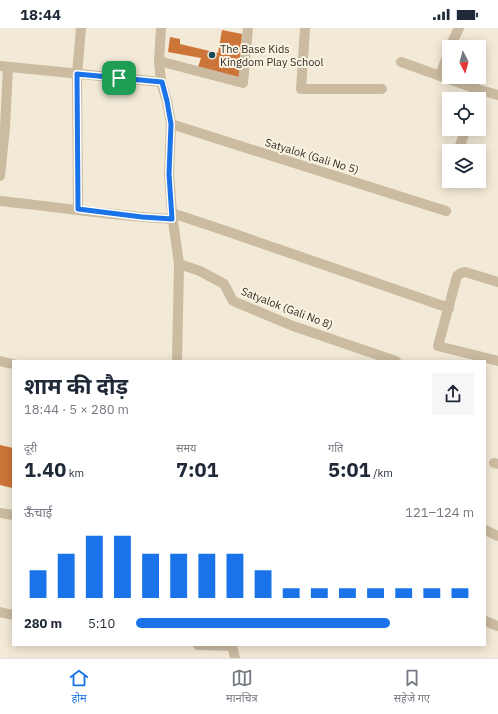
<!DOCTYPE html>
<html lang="hi">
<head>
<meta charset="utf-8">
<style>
  :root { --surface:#fff; --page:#f6f6f7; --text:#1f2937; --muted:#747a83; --line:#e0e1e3; --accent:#1a73e8 }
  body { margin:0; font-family:"IBM Plex Sans","Noto Sans Devanagari",sans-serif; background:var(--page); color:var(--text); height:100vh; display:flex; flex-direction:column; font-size:15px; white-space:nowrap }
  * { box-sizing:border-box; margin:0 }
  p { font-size:13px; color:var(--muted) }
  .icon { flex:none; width:22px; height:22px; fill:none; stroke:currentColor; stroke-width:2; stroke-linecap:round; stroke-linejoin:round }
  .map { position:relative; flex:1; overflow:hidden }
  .panel { position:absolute; left:12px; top:332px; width:474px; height:286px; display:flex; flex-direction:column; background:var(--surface); border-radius:0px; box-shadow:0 2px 10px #0003 }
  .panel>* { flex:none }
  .needle { width:26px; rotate:174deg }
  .fabs { position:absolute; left:442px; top:12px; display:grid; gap:8px }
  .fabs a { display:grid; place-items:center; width:44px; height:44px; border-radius:0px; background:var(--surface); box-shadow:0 2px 10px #0003; font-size:20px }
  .pin { position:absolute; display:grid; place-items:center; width:34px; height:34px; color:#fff; margin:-17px; border-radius:8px; box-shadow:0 2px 6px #0006 }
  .round { display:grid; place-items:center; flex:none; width:42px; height:42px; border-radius:0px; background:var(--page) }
  .overview { display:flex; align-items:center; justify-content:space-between; height:68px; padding:0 12px }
  h1 { font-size:22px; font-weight:700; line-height:30px }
  .figures { display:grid; grid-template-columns:repeat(3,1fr); gap:6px; height:68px; padding:4px 12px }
  .figures div { display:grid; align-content:center }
  .figures b { font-size:20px; font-weight:700 }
  .figures small { font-size:11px; font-weight:400 }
  .figures p { font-size:11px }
  .chart { height:112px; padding:8px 12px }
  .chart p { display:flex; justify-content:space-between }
  .chart svg { width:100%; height:72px; margin-top:4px; stroke:var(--accent); stroke-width:6 }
  ul { padding:0 12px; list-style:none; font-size:13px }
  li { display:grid; grid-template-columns:64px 48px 1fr; align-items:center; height:30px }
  li i { height:10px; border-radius:5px; background:var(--accent) }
  .status { display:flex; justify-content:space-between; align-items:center; height:28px; padding:0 20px; background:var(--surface); direction:ltr }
  .status svg { height:11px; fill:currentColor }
  .tab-bar { display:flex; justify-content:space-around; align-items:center; height:56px; border-top:1px solid var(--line); background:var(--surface); font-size:11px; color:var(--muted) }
  .tab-bar a { display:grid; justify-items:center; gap:2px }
  .tab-bar .on { color:var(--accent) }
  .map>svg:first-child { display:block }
</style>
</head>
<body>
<div class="status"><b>18:44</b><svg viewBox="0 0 49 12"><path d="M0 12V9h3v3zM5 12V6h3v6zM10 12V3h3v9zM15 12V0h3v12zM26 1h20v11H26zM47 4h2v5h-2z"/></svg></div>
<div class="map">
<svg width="498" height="630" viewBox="0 0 498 630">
  <rect width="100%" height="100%" fill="#f2e9d6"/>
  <g fill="#cd7539">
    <path d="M222,2L242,6L239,50L198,39L201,30L168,24L170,9L180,11V16L218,25Z"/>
    <path d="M0,417L13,420L12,460L0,457Z"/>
  </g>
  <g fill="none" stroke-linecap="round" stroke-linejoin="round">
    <g stroke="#cabba1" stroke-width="10">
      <path d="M305,0L301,61H382"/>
      <path d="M450,19L459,0"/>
      <path d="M159,33L243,55L248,0"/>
      <path d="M401,34L480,62L498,67"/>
      <path d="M0,38L161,54"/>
      <path d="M440,48L449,23"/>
      <path d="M171,96L446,183"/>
      <path d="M458,123L466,101"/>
      <path d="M0,148L5,100L8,39"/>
      <path d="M0,173C58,179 115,188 172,191"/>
      <path d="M78,181L77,46L81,0"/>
      <path d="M172,185L226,203L449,280"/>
      <path d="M179,236L200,243L224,256L233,273L293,298L396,333"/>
      <path d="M498,254L465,244L461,245L457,248L438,318L498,333"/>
      <path d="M0,333L13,336"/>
      <path d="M494,435L498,436"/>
      <path d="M0,485L13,487"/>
      <path d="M485,502L498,508"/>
      <path d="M0,584L13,587"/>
      <path d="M485,593L498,598"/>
      <path d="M198,617L232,618"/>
    </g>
    <g stroke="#cabba1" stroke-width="10">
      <path d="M161,0L159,33L161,54L167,73L171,96L169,146L172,185L179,236L177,333"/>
      <path d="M232,617L235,630"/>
    </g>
  </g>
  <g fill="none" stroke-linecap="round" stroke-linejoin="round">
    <defs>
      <path id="route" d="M77,46L162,54L167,73L171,96L169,146L172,191L142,189L78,181Z"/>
    </defs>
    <use href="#route" stroke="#fff" stroke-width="8"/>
    <use href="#route" stroke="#1a73e8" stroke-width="5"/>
  </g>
  <circle fill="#184957" stroke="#faf3e2" stroke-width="1.5" cx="212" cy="27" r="4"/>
  <g text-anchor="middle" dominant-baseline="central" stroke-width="4" stroke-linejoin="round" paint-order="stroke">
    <g font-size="11" fill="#342c25" stroke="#faf3e2" text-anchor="start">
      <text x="220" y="21">The Base Kids<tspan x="220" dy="13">Kingdom Play School</tspan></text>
    </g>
    <g font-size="11" fill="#342c25" stroke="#faf3e2">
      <text transform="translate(312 128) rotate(17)">Satyalok (Gali No 5)</text>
      <text transform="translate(287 280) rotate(21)">Satyalok (Gali No 8)</text>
    </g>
  </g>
</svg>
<div class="fabs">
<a><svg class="needle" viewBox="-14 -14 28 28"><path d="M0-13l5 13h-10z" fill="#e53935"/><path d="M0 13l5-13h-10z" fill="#747a83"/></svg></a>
<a><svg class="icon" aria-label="locate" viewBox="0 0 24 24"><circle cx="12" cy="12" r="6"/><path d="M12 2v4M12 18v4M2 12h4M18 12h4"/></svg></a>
<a><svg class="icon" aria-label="layers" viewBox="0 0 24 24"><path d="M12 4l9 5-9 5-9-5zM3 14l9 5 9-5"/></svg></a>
</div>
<div class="pin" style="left:119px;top:50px;background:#1e9e55"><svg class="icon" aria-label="arrive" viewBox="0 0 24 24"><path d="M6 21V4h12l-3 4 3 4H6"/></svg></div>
<section class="panel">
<div class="overview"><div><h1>शाम की दौड़</h1><p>18:44 · 5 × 280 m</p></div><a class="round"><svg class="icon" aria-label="share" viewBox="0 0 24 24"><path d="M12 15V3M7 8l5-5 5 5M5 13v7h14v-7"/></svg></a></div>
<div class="figures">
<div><p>दूरी</p><b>1.40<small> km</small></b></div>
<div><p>समय</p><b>7:01</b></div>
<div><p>गति</p><b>5:01<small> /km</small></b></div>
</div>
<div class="chart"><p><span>ऊँचाई</span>121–124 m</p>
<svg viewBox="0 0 160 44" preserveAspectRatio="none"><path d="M5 44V27M15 44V17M25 44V6M35 44V6M45 44V17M55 44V17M65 44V17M75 44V17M85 44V27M95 44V38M105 44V38M115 44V38M125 44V38M135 44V38M145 44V38M155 44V38"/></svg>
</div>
<ul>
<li><b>280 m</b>5:10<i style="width:75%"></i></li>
</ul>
</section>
</div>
<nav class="tab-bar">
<a class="on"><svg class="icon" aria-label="home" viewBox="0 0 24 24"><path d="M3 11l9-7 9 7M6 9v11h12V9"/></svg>होम</a>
<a><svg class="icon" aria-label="map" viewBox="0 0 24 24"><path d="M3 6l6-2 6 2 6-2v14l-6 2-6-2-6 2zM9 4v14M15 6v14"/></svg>मानचित्र</a>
<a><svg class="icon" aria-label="saved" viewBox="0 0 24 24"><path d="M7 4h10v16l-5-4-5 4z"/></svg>सहेजे गए</a>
</nav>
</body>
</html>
